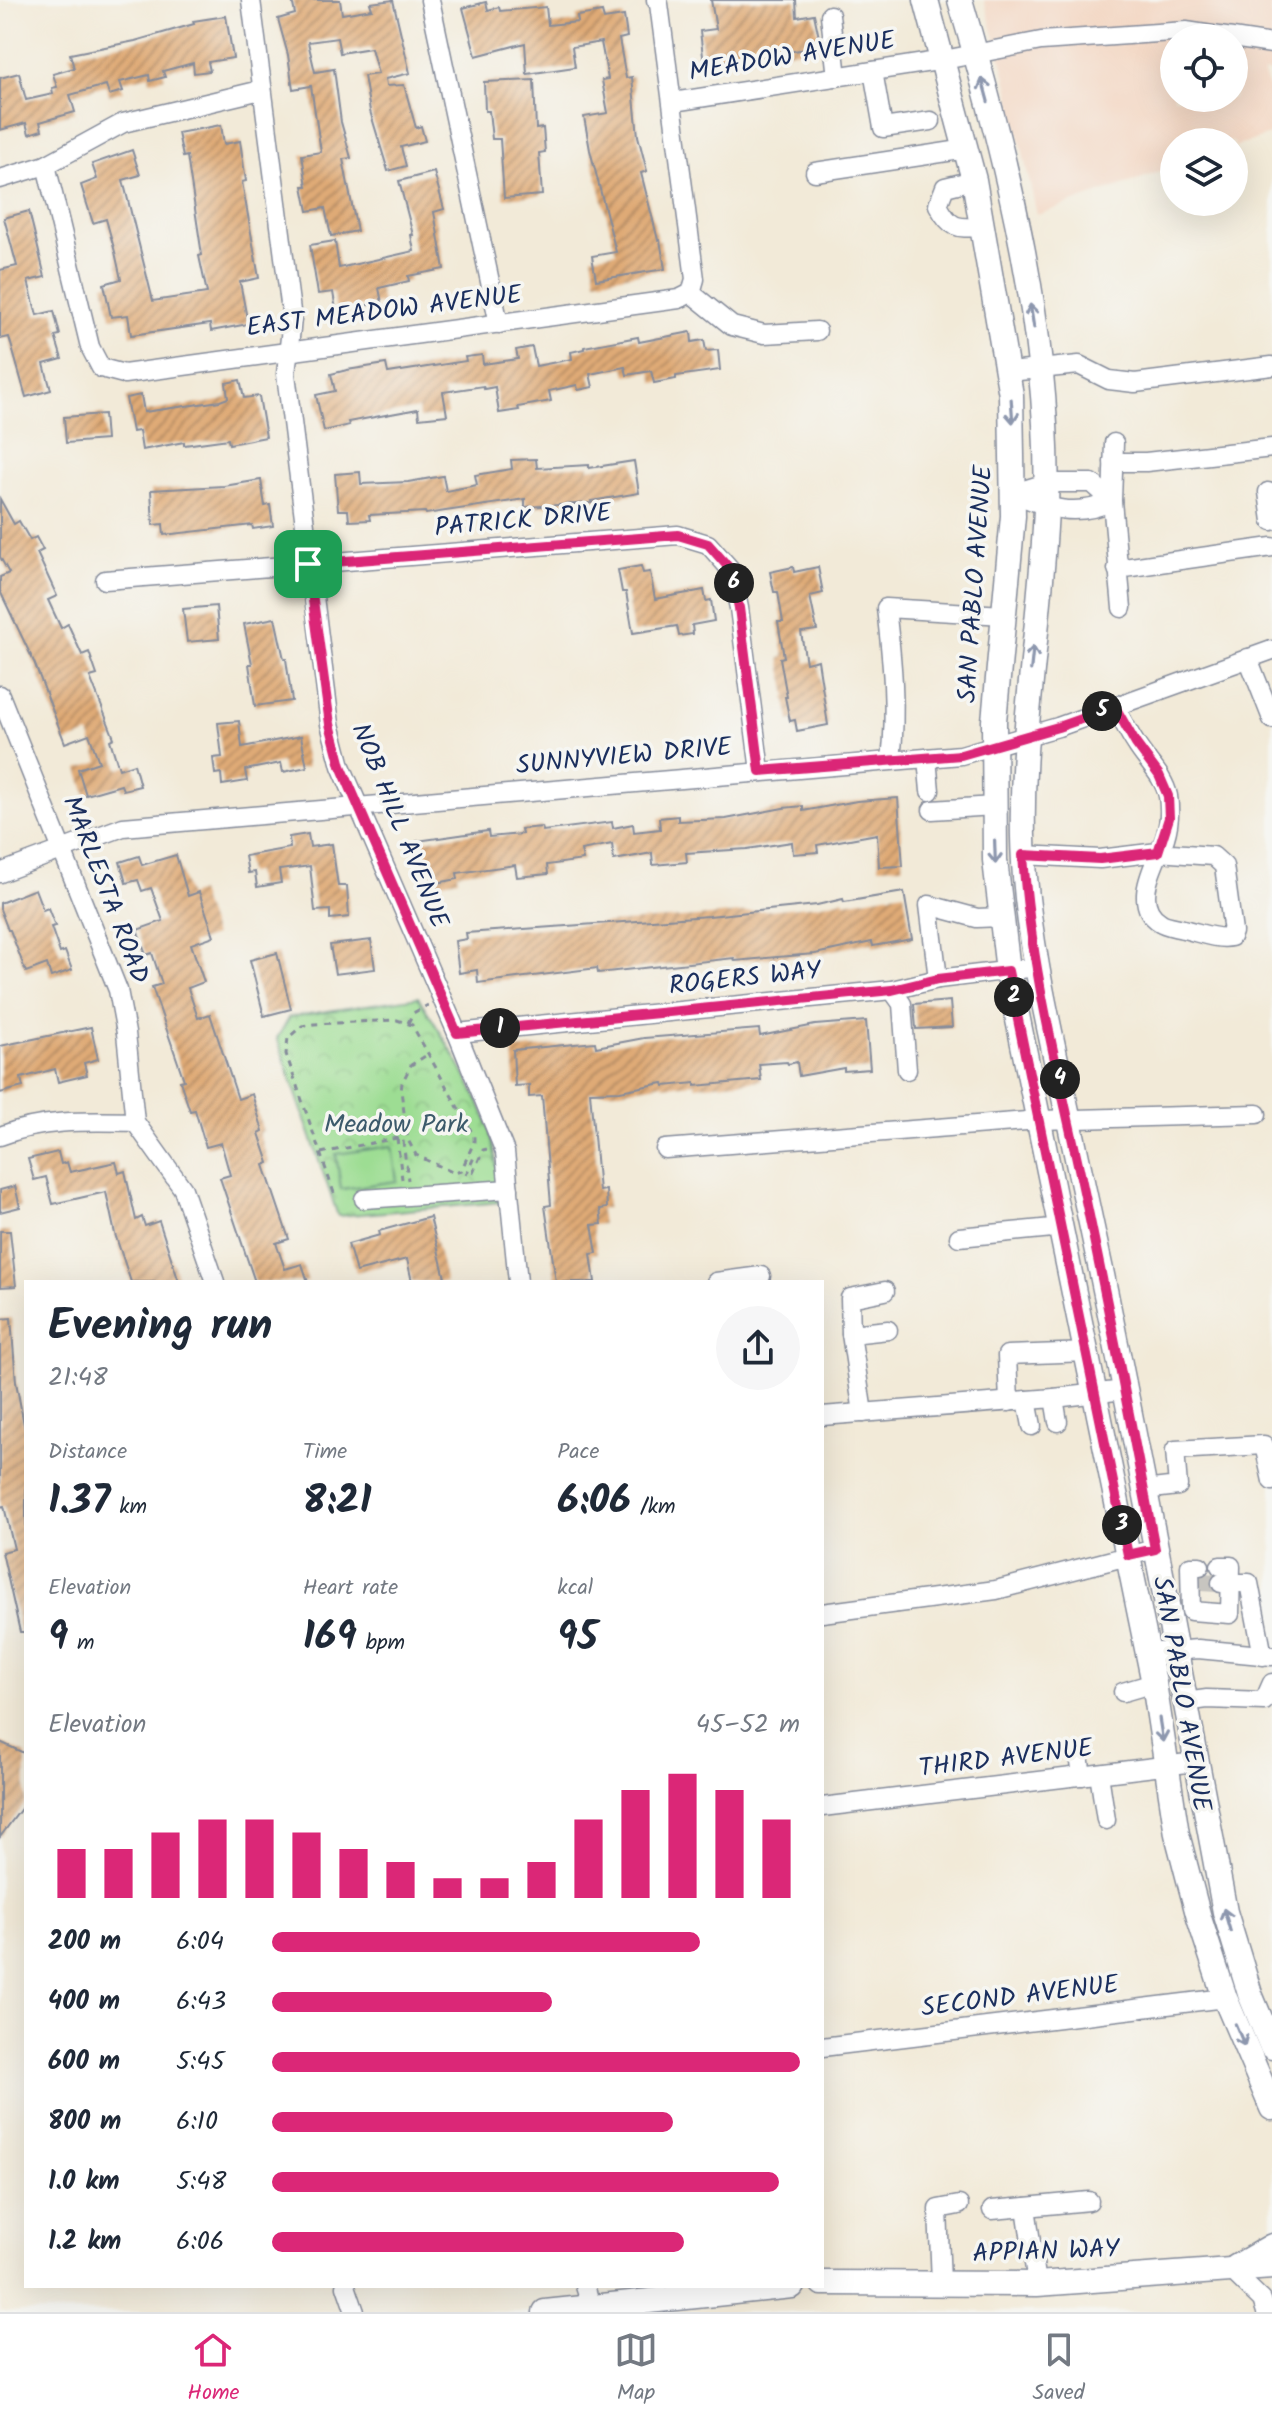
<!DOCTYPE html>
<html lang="en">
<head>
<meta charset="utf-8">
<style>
  :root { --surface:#fff; --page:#f6f6f7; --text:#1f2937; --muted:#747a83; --line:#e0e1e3; --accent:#db2777 }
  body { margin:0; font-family:Kalam,sans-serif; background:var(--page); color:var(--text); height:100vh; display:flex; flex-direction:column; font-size:30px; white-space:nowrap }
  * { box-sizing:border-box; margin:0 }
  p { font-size:26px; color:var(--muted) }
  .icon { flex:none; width:44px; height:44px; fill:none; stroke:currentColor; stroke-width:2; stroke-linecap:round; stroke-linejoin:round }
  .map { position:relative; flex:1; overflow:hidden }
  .side { position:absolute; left:24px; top:1280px; width:800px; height:1008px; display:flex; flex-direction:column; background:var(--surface); border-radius:0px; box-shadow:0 8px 32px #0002 }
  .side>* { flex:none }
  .tools { position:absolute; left:1160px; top:24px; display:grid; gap:16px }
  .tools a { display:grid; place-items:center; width:88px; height:88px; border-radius:50%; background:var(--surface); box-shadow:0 8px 32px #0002; font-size:40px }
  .pin { position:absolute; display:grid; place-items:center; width:68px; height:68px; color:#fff; margin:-34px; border-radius:16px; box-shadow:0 4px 12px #0006 }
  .km { position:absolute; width:40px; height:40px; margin:-20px; border-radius:50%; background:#222; color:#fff; font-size:22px; line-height:40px; text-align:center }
  .round { display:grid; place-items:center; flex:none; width:84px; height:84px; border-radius:42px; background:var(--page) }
  .headline { display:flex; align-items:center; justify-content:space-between; height:136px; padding:0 24px }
  h1 { font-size:44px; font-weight:800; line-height:60px }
  .figures { display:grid; grid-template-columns:repeat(3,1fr); gap:12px; height:136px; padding:8px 24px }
  .figures div { display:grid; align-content:center }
  .figures b { font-size:40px; font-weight:800 }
  .figures small { font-size:22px; font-weight:400 }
  .figures p { font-size:22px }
  .chart { height:224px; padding:16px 24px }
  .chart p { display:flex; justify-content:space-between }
  .chart svg { width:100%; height:144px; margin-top:8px; stroke:var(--accent); stroke-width:6 }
  ul { padding:0 24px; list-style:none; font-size:26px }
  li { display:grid; grid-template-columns:128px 96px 1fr; align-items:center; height:60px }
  li i { height:20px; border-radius:10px; background:var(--accent) }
  .tabs { display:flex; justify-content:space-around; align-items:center; height:112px; border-top:2px solid var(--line); background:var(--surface); font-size:22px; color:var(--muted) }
  .tabs a { display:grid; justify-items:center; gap:4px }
  .tabs .active { color:var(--accent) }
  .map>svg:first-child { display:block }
</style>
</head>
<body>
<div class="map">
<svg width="1272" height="2312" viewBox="0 0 1272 2312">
  <defs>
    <pattern id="park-crowns" width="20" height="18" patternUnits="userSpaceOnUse" patternTransform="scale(2)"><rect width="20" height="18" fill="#9ddd93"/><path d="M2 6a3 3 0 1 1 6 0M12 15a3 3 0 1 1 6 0" fill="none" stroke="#87be81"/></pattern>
    <pattern id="building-hatch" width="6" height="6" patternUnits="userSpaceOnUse" patternTransform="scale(2)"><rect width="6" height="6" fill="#dfaa76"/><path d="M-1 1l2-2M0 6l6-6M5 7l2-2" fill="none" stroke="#b48b64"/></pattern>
  </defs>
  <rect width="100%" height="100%" fill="#f6f6f2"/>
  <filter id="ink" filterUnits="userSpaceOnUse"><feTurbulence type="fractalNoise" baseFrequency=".0125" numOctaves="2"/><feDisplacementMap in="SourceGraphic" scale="16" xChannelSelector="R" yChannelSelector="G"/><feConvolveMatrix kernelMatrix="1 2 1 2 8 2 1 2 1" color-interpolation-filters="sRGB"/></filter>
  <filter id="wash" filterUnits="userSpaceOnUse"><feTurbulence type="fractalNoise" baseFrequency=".006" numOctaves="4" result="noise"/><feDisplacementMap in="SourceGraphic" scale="32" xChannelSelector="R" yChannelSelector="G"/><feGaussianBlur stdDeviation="1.8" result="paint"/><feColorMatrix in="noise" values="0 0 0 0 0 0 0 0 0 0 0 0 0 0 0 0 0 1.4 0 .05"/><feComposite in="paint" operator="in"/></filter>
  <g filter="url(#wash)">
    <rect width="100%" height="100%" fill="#f2ead8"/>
    <path fill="#f3d4bf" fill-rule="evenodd" d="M984,0H1272V73L1263,72L1272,96V134L1234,147V142H1174V167L1037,215L1006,77ZM1174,38H1234V98H1174Z"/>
    <path fill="url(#park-crowns)" stroke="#5c8678" stroke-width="2" d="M418,997C442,1035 468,1075 485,1116C496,1143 497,1174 501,1202L338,1216L277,1038L290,1017Z"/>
    <path fill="#9ddd93" stroke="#5c8678" stroke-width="2" d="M392,1146L397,1181L341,1189L336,1154Z"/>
    <g id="blocks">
      <g fill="url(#building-hatch)">
        <path d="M292,0H340L342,14L372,9L370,3L393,0L410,73L385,79L386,86L404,85L416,128L421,126L425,141L401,147L406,166L388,171L370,111L364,76L378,74L371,48L340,53L337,38L308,42L315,72L334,69L341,122L351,158L343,159L357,231L331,236L325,208L308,211L303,186H307L302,155L321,152L311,86L293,89L288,55L278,19L295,14Z"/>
        <path d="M711,0H796L797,17L814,14L821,47L704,64L700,31L716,29Z"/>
        <path d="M486,2L488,10L499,7L500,11L546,7L548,25L578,22L577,16L602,12L604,19L624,16L627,37L619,39L626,78L632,77L638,136L647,171L641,173L658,240H660L665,269L596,280L592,256L616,252L590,150L584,117L608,113L602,80L608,79L601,42L572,47L575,67L527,74L525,43L476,56L463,8Z"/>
        <path d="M226,16L233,58L208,62L210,71L194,73L193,63L163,71L165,77L150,81L149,75L120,82L123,91L109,95L106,85L70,95L75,112L40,122L42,130L29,134L26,123L0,130V78L19,73L26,100L53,94L52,88L57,87L53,74L74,68L70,54L135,41L194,24L193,21Z"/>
        <path d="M534,80L536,129L543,128L545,152L539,153L542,195L504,198L500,139H492L489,111H485L484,82Z"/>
        <path d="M221,125L224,144L240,141L246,181L242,182L259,278L240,282L248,324L211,331L210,324L131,335L128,315L111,317L104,284L121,279L115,252L106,219L93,223L81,185L97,179L92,164L132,150L140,175L123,180L153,301L207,293L199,256L202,255L187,156L183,157L178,133Z"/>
        <path d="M434,172L444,209L434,212L444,269L408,276L409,281L379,288L382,303L336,310L333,292L318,294L310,245L335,241L339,268L414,251L411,235H413L399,181Z"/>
        <path d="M29,211L45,277L28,281L37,315L54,311L60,335L55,336L62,359L44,364L51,390L26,397L9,337L0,339V270L17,266L4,218Z"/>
        <path d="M691,332L692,342L704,340L706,351L718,350L720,370L676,376V379L654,383L651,371L627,375L625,367L590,374L593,387L578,390L577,385L549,391L551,401L518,407L519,410L499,413L495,387L484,389L483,386L443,392L447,415L419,418L418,409L348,422L349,425L324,431L316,395L335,391L331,374L347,370L386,364L388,373L466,361L465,357L482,355L483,364L518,359L516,350L532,347L536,366L572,359L571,352L584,349V347L638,337L639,342Z"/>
        <path d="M240,380L244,398L259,396L266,437L229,444L228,439L184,445V442L142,450L139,431L132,432L126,398L141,395L144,412L220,401L228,398L226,383Z"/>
        <path d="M104,414L106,440L66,443L64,417Z"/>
        <path d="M536,459L537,468L589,465V468L634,461L639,493L591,501L592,503L525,507V499L426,514L425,512L369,515L370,520L349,521L348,510H338L335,474L360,472L361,484L408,482L443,476L446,491L477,485L475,475L512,469L511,460Z"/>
        <path d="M261,480L265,506L270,505L273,526L253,529L252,525L164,535L163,524L153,525L151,490L224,486Z"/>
        <path d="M0,499L14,524L19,521L30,540L36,537L43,550L37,553L57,596L48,600L61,628L68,624L82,655L89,652L97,675L90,677L114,738L110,740L119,769L134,764L140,786L123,790L121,785L86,795L78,769L99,762L89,734L65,743L34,662L0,591V577L9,573L0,557Z"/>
        <path d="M641,566L643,573L650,572L655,599L704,590L706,601L711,600L714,621L692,625L693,634L679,636L677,626L633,633L626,592H622L618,570Z"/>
        <path d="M793,567L794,572L818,567L823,593L810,596L817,630L801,632L806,663L818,660L828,725L797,731L795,720L790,721L785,697H787L780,658L784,657L778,622H783L778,592H774L770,572Z"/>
        <path d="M216,606L219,639L187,642L183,609Z"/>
        <path d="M275,618L284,659H286L292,701L255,706L249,664H252L244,624Z"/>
        <path d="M239,721L242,747L301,736L307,767L283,772L281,763L245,770L247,781L222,785L221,773L215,774L213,758L222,757L218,723Z"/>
        <path d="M898,798L903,866L879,867L877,834L817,845L818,852L793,854L792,842L747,849L686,853L687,862L653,865L652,853L614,860L612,844L581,850L583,860L547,865L548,874L517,877L515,865L457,873L458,879L426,885L417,841L488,831L489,837L522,834L521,829L542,827L543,831L612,822L613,828L633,824L634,832L660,829L659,818L678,816V821L726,819L783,808L803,806V811L857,801Z"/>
        <path d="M308,834L310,847L332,844L338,886H347L349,917L330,919V910L315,911L310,866L279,870L281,883L257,887L255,872L248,873L245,856L290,848L289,837Z"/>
        <path d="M176,855L188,896L199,892L214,936L191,944L204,982L188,988L198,1018L210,1014L238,1099L252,1094L263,1131L259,1133L269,1163L264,1165L289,1239L276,1243L285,1269L302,1264L308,1282H255L220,1178L230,1175L221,1143L206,1147L195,1110L190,1111L180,1081L184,1080L152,987L162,984L152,953L146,955L137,930L163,921L151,888L142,891L138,880L126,883L120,862L139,856L142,865Z"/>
        <path d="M35,889L43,910L48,908L55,926L51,927L60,953L65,951L72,970L51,977L47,964L26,972L10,930H8L0,909V903Z"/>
        <path d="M904,892L912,939L873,946L872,942L815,954L777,957L735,961L734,958L598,973L597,968L478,983L477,970L459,973L455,941L467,939L466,933L709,916L817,905L843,899L844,902Z"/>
        <path d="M371,940L375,969L335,974L330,945Z"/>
        <path d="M277,953L291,1009L264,1016L250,960Z"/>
        <path d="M950,1001L952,1027L916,1029L914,1004Z"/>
        <path d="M866,1021L870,1069L844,1071V1068L799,1076L797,1062L788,1064L787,1062L759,1064L761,1080L695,1086V1083L664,1086L663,1083L620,1091L590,1092L599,1191L606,1190L607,1208L600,1209L602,1224L592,1225L597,1253L591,1254L595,1282H556L545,1206L551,1205L542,1096L529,1097V1085L515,1086L513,1050L595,1042L596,1047L644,1038L759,1029L760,1036L815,1025Z"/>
        <path d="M91,1027L98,1059L84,1063L87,1075L58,1082L55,1069L21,1078L23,1087L0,1093V1046Z"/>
        <path d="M58,1152L61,1164L67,1162L70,1172L116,1162L119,1173L125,1171L136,1220L142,1217L145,1226L159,1221L179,1282H131L115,1234L106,1192L53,1204L46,1177L34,1180L28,1159Z"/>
        <path d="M15,1186L20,1207L0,1212V1190Z"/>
        <path d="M430,1217L446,1282H412L407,1259L356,1272L348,1244L380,1235L379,1231Z"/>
        <path d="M0,1231H10L16,1286L0,1287Z"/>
        <path d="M11,1318L16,1382L26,1435V1632H20L2,1552L14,1549L4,1506L0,1507V1319Z"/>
        <path d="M0,1742L26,1754V1802L0,1837Z"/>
      </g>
    </g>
  </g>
  <g filter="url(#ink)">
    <use href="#blocks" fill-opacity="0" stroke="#868c9b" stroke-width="2"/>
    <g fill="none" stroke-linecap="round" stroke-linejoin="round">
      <path stroke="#c7c5c0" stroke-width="18" stroke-dasharray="18 9" stroke-linecap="butt" d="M1200,1582L1219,1583"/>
      <defs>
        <g id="minor">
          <path d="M251,0L292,319L286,374L330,724L341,766L457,1033L505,1152L518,1282"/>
          <path d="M430,0L499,324"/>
          <path d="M830,15L837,77"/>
          <path d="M873,71L883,128L931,121"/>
          <path d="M673,102L944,60L1041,41L1186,31L1272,44"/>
          <path d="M46,165L90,347L101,368L124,374L679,299L691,293L695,279L659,4L656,0"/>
          <path d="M815,172L967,149"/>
          <path d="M0,179L46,165L123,123L261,90"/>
          <path d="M974,180L945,187L938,205C951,230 957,228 984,227"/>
          <path d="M691,293L732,326L764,334L817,331"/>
          <path d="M1009,372L1079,365L1109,380L1135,383L1272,366"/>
          <path d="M1114,443L1112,501L1122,608"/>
          <path d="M1113,462H1146L1272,448"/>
          <path d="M1268,492L1272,521"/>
          <path d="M1014,493L1046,483H1092L1112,501"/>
          <path d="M1014,493C1049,509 1076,518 1112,501"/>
          <path d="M1117,569L1272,547"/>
          <path d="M105,580L678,535L708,544L731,570L739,608L760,771"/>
          <path d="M1248,658L1272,719"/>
          <path d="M0,695L118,990L126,1033L135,1122L183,1189L215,1282"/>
          <path d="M927,758L930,791"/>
          <path d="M891,760C897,710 892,659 886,608L1004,615"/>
          <path d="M932,810L994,806"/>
          <path d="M1023,855L1100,859L1158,852L1213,856L1224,866L1233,932L1231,937C1216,940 1198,932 1183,929C1176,927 1165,926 1160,922C1129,903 1158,860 1165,838C1169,825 1170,809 1168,796C1164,776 1146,761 1136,744C1128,732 1122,719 1115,707"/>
          <path d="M0,873L123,827L961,755L1058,727L1272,650"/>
          <path d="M938,979L929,905L977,918L1001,917"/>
          <path d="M892,990L902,1004L907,1070"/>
          <path d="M457,1033L892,990L938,979L1037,967"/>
          <path d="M0,1136C43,1119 88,1121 135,1122"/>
          <path d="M665,1149L1040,1120L1257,1114"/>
          <path d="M364,1199L509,1189"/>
          <path d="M959,1237L1063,1227"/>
          <path d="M716,1282L761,1276"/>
          <path d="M851,1334L850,1298L885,1291"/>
          <path d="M1054,1398L1058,1422"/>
          <path d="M1027,1400L1032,1426"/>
          <path d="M1009,1402L1007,1355L1088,1352"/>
          <path d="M863,1413L851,1334L888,1330"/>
          <path d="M822,1416L1054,1398L1125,1390"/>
          <path d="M1144,1490L1178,1486L1175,1450L1264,1445L1272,1481"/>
          <path d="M1200,1566H1190L1191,1611L1230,1614L1231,1566H1220"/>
          <path d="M1221,1583H1249L1263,1656"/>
          <path d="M822,1613L996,1590L1155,1549"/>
          <path d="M1148,1653L1198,1649L1272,1656"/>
          <path d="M1123,1692L1154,1683"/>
          <path d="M1185,1702L1207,1699L1264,1701L1272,1683"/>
          <path d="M1079,1755L1082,1776"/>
          <path d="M1099,1774L1106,1820"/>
          <path d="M822,1807L1196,1762"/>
          <path d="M822,2047L1225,1998"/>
          <path d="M1026,2207L1089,2201"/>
          <path d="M992,2210L1026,2207L1037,2284"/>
          <path d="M1231,2270L1262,2300L1266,2312"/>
          <path d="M941,2283L938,2209L959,2205"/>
          <path d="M346,2286L355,2312"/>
          <path d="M585,2286L593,2312"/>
        </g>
        <g id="major">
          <path d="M926,0L974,180L1011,395L1013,516L994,721L995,860L1008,971L1154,1683L1177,1834L1199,1918L1225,1998L1272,2108"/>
          <path d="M960,0C1007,160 1052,340 1046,508C1041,631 1015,753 1025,877C1030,939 1043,1000 1056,1060C1071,1130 1086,1200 1101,1270C1145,1483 1185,1698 1225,1912L1250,1994L1272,2047"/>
          <path d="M1236,2267L1272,2246"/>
          <path d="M822,2283L1037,2284L1272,2267"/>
          <path d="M545,2312L792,2286"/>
        </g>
      </defs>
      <use href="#minor" stroke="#868c9b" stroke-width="21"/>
      <use href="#major" stroke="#868c9b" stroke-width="27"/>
      <g stroke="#868c9b" stroke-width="3" stroke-dasharray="6 6" stroke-linecap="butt">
        <path d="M408,1023L413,1013L428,1005"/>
        <path d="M406,1132L402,1133L408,1180"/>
        <path d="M397,1138L402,1179"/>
        <path d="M321,1153L397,1138L395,1126L405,1124"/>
        <path d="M473,1173L483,1150L487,1149"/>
        <path d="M466,1175L474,1157L470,1155"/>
        <path d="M334,1193L286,1054L288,1038L302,1026L314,1024L397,1020L412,1025L474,1136V1142L461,1171L454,1173L416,1155L408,1140L401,1091L402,1083L411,1065L427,1055"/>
      </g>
      <use href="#minor" stroke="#fff" stroke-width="18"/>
      <use href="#major" stroke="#fff" stroke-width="24"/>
    </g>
    <defs><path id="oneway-shaft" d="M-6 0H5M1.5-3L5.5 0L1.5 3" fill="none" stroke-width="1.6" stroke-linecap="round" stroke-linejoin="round" transform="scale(2)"/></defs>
    <g stroke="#8d97ae">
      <use href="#oneway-shaft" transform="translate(985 90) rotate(-105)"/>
      <use href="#oneway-shaft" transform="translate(1032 316) rotate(-99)"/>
      <use href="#oneway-shaft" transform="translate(1012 411) rotate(86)"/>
      <use href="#oneway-shaft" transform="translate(1032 658) rotate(-84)"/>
      <use href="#oneway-shaft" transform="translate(995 852) rotate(88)"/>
      <use href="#oneway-shaft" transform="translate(1161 1730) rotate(81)"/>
      <use href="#oneway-shaft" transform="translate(1227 1920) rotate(-106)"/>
      <use href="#oneway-shaft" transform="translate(1240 2035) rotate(67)"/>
    </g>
  </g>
  <g fill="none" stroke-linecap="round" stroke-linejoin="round" filter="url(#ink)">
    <defs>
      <path id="route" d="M678,535L708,544L731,570L739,608L760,771L961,755L1058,727L1115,707L1136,744L1159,775L1168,796L1169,818L1158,852L1100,859L1023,855C1030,962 1057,1068 1080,1173C1107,1298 1131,1423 1155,1549L1128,1555L1008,971L938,979L892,990L457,1033L341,766L330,724L308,564Z"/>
    </defs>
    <use href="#route" stroke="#fff" stroke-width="16"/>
    <use href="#route" stroke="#db2777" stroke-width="10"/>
  </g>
  <g text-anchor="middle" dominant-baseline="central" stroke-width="7" stroke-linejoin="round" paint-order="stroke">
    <g font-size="26" fill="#1b2f5e" stroke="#f6f6f2">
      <text transform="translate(792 57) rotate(-9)">MEADOW AVENUE</text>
      <text transform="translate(384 312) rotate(-7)">EAST MEADOW AVENUE</text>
      <text transform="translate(523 521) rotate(-5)">PATRICK DRIVE</text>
      <text transform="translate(976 584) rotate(-86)">SAN PABLO AVENUE</text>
      <text transform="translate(624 757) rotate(-5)">SUNNYVIEW DRIVE</text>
      <text transform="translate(399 826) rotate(68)">NOB HILL AVENUE</text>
      <text transform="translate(105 890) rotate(69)">MARLESTA ROAD</text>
      <text transform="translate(745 979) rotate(-6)">ROGERS WAY</text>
      <text transform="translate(1181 1694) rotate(80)">SAN PABLO AVENUE</text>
      <text transform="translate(1006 1759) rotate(-7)">THIRD AVENUE</text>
      <text transform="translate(1020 1997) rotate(-7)">SECOND AVENUE</text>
      <text transform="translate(1046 2252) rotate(-2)">APPIAN WAY</text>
    </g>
    <g font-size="26" fill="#3c5a6b" stroke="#f6f6f2">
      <text x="396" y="1125">Meadow Park</text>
    </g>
  </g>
</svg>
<div class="tools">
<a><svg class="icon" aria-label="locate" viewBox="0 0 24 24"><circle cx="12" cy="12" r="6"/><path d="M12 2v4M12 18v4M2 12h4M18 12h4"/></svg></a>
<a><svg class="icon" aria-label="layers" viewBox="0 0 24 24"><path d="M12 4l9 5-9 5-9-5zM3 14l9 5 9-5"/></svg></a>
</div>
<div class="pin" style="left:308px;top:564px;background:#1e9e55"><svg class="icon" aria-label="arrive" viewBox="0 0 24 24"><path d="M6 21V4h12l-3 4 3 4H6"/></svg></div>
<b class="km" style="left:500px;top:1028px">1</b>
<b class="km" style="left:1014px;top:997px">2</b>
<b class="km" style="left:1122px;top:1525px">3</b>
<b class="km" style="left:1060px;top:1079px">4</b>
<b class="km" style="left:1102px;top:711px">5</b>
<b class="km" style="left:734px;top:583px">6</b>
<section class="side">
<div class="headline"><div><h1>Evening run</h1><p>21:48</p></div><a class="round"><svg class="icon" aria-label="share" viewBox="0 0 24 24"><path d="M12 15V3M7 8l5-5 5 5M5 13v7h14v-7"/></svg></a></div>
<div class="figures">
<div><p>Distance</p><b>1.37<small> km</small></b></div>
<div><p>Time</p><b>8:21</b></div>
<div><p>Pace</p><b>6:06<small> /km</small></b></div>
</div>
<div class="figures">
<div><p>Elevation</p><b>9<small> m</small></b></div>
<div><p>Heart rate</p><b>169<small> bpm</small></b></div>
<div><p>kcal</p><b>95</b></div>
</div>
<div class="chart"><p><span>Elevation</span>45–52 m</p>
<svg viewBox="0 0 160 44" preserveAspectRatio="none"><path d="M5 44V29M15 44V29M25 44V24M35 44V20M45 44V20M55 44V24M65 44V29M75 44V33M85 44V38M95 44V38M105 44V33M115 44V20M125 44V11M135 44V6M145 44V11M155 44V20"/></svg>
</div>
<ul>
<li><b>200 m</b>6:04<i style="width:81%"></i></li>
<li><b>400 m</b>6:43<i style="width:53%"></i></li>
<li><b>600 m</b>5:45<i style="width:100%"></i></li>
<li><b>800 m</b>6:10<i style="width:76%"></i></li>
<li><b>1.0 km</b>5:48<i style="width:96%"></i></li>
<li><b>1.2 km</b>6:06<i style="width:78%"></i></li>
</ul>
</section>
</div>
<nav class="tabs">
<a class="active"><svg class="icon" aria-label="home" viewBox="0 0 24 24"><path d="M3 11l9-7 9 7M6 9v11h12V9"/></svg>Home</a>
<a><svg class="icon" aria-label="map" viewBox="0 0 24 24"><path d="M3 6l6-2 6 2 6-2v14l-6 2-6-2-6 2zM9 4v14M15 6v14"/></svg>Map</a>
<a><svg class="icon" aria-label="saved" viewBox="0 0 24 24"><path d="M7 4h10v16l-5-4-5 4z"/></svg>Saved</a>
</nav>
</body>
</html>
